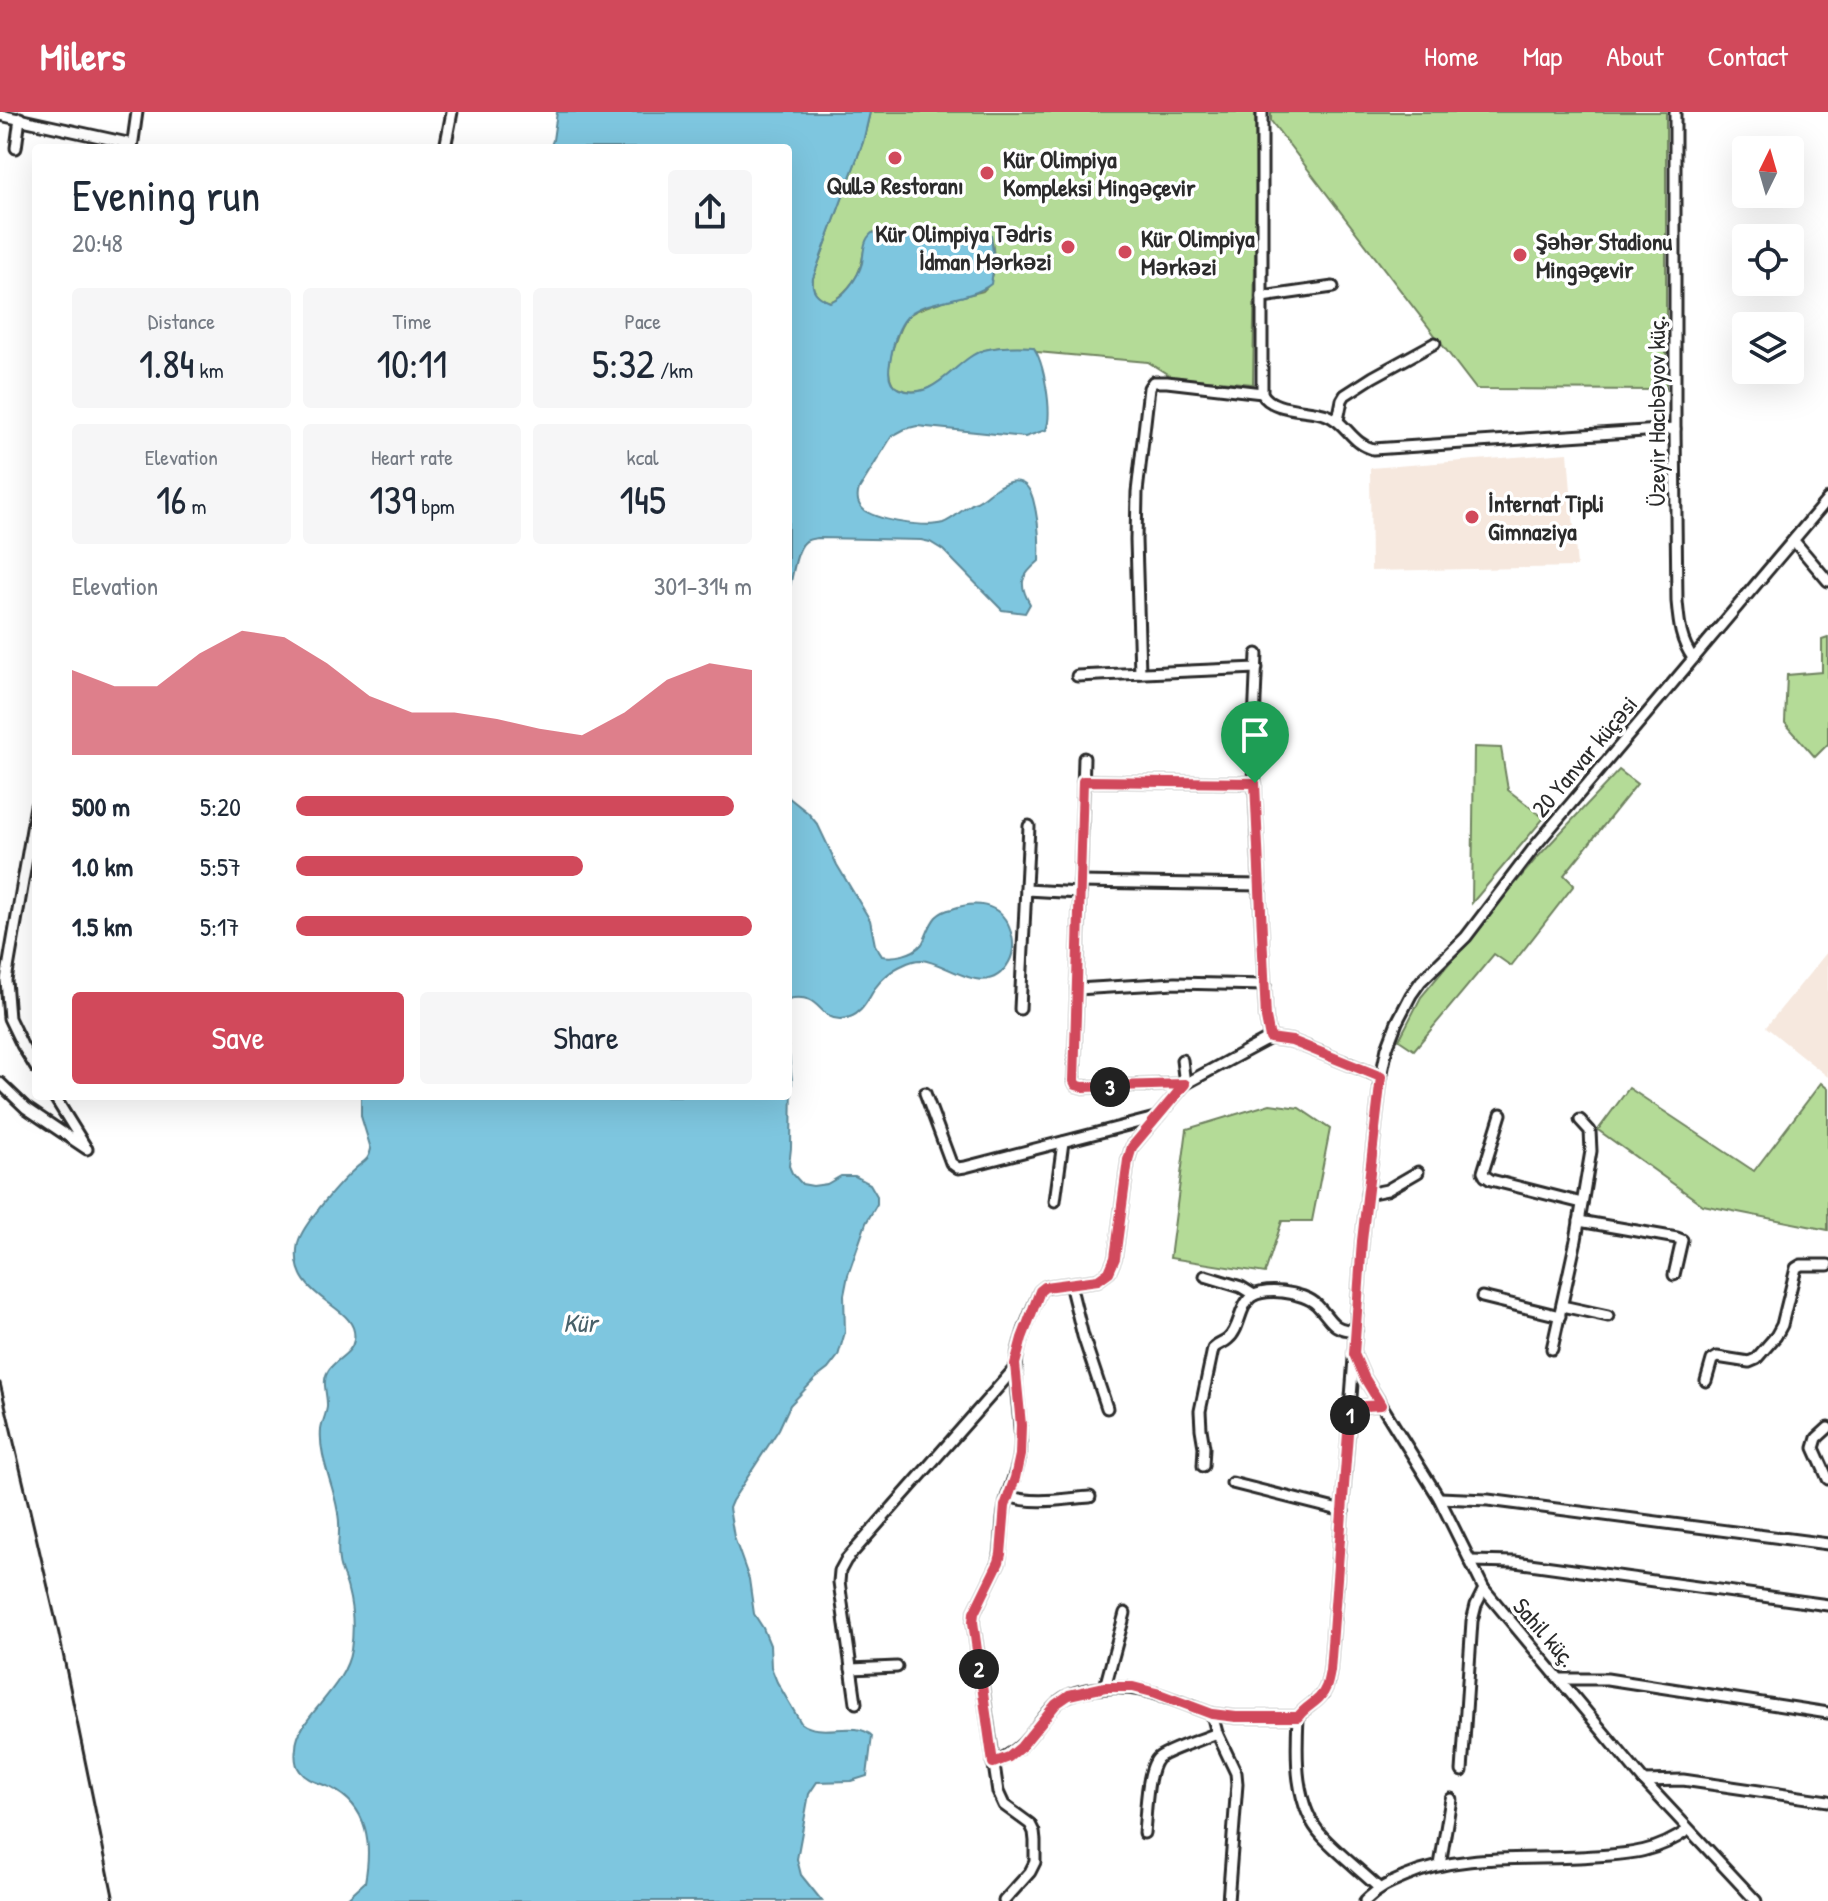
<!DOCTYPE html>
<html lang="en">
<head>
<meta charset="utf-8">
<style>
  :root { --surface:#fff; --page:#f6f6f7; --text:#1f2937; --muted:#747a83; --accent:#d1495b }
  body { margin:0; font-family:"Patrick Hand",sans-serif; background:var(--page); color:var(--text); height:100vh; display:flex; flex-direction:column; font-size:30px; white-space:nowrap }
  * { box-sizing:border-box; margin:0 }
  p { font-size:26px; color:var(--muted) }
  .icon { flex:none; width:44px; height:44px; fill:none; stroke:currentColor; stroke-width:2; stroke-linecap:round; stroke-linejoin:round }
  .map { position:relative; flex:1; overflow:hidden }
  .drawer { position:absolute; left:32px; top:32px; width:760px; height:956px; display:flex; flex-direction:column; background:var(--surface); border-radius:8px; box-shadow:0 8px 32px #0002 }
  .drawer>* { flex:none }
  .needle { width:52px; rotate:5deg }
  .buttons { position:absolute; left:1732px; top:24px; display:grid; gap:16px }
  .buttons a { display:grid; place-items:center; width:72px; height:72px; border-radius:8px; background:var(--surface); box-shadow:0 8px 32px #0002; font-size:40px }
  .pin { position:absolute; display:grid; place-items:center; width:68px; height:68px; color:#fff; margin:-82px -34px; border-radius:50% 50% 50% 0; rotate:-45deg; box-shadow:0 0 8px #0007 }
  .pin .icon { rotate:45deg }
  .km { position:absolute; width:40px; height:40px; margin:-20px; border-radius:50%; background:#222; color:#fff; font-size:22px; line-height:40px; text-align:center }
  .round { display:grid; place-items:center; flex:none; width:84px; height:84px; border-radius:8px; background:var(--page) }
  .summary { display:flex; align-items:center; justify-content:space-between; height:136px; padding:0 40px }
  h1 { font-size:44px; font-weight:600; line-height:60px }
  .stats { display:grid; grid-template-columns:repeat(3,1fr); gap:12px; height:136px; padding:8px 40px }
  .stats div { display:grid; align-content:center; border-radius:8px; background:var(--page); text-align:center }
  .stats b { font-size:40px; font-weight:600 }
  .stats small { font-size:22px; font-weight:400 }
  .stats p { font-size:22px }
  .chart { height:224px; padding:16px 40px }
  .chart p { display:flex; justify-content:space-between }
  .chart svg { width:100%; height:144px; margin-top:8px; fill:var(--accent); opacity:.7 }
  .action { display:flex; gap:16px; margin-top:auto; padding:16px 40px }
  .action a { flex:1; height:92px; border-radius:8px; background:var(--accent); color:#fff; font-size:32px; font-weight:600; line-height:92px; text-align:center }
  .action a+a { background:var(--page); color:var(--text) }
  ul { padding:0 40px; list-style:none; font-size:26px }
  li { display:grid; grid-template-columns:128px 96px 1fr; align-items:center; height:60px }
  li i { height:20px; border-radius:10px; background:var(--accent) }
  header { display:flex; align-items:center; gap:48px; box-sizing:border-box; height:112px; padding:0 40px; background:var(--accent); color:#fff }
  header strong { font-size:38px }
  nav { display:flex; gap:44px; margin-inline-start:auto; font-size:28px }
  .map>svg:first-child { display:block }
</style>
</head>
<body>
<header>
<strong>Milers</strong>
<nav><a>Home</a><a>Map</a><a>About</a><a>Contact</a></nav>
</header>
<div class="map">
<svg width="1828" height="1789" viewBox="0 0 1828 1789">
  <rect width="100%" height="100%" fill="#fff"/>
  <filter id="ink" filterUnits="userSpaceOnUse"><feTurbulence type="fractalNoise" baseFrequency=".0125" numOctaves="2"/><feDisplacementMap in="SourceGraphic" scale="16" xChannelSelector="R" yChannelSelector="G"/><feConvolveMatrix kernelMatrix="1 2 1 2 8 2 1 2 1" color-interpolation-filters="sRGB"/></filter>
  <g filter="url(#ink)">
    <g fill="#f6e8de">
      <path d="M1568,341L1577,455L1371,459L1370,356Z"/>
      <path d="M1828,839V965L1766,915Z"/>
    </g>
    <g fill="#b4db97" stroke="#708361" stroke-width="2">
      <path d="M870,0H1255L1256,85L1253,272L1172,265L1148,250L1037,240L1033,235C1017,235 998,233 983,239C953,249 934,294 895,275C886,264 889,252 892,239C896,228 899,214 907,205C918,193 966,184 983,179C999,166 994,142 991,123L925,126L874,120C862,130 865,142 860,156C856,169 842,185 830,190C817,185 811,179 813,166L863,30Z"/>
      <path d="M1271,0H1666V278L1476,277L1271,9Z"/>
      <path d="M1828,526V632L1815,645L1785,611L1787,563L1822,560V528Z"/>
      <path d="M1474,635L1501,636L1508,678L1544,706L1472,791Z"/>
      <path d="M1619,658L1637,672L1564,763L1574,773L1511,854L1494,842L1414,938L1399,928L1421,885L1534,749Z"/>
      <path d="M1821,971L1828,977V1118L1703,1093L1598,1018L1629,976L1754,1059Z"/>
      <path d="M1270,992L1299,996L1330,1017L1312,1109H1282L1265,1161L1170,1146L1187,1017Z"/>
    </g>
    <g fill="#7ec6df" stroke="#5d8897" stroke-width="2">
      <path d="M557,0H870L863,30L813,166C811,179 817,185 830,190C844,185 858,166 862,151C864,140 863,128 872,121C890,118 909,126 928,126C949,126 970,122 991,123L994,152L991,172C968,190 924,186 907,205C897,216 892,237 890,251C888,261 888,272 899,277C935,291 956,246 984,238C1000,234 1017,234 1033,235C1044,249 1053,301 1046,318L1025,325L917,314L905,317L892,324L859,377C856,386 857,393 865,399C881,409 925,416 943,411C954,407 960,399 969,394C978,388 972,393 980,388C986,385 990,380 995,377C1012,365 1027,366 1033,387C1038,406 1040,430 1039,449C1021,464 1018,471 1030,492L1025,501L1002,498L943,438L930,430L921,428L818,426C813,427 808,427 805,430C795,438 792,470 788,482V36H550L553,28Z"/>
      <path d="M788,685L808,701L818,713L837,753L870,808L875,833L882,844C894,846 913,843 922,832C927,824 929,813 936,805C940,801 947,798 952,797C974,789 999,790 1009,815C1014,827 1015,839 1009,850C987,890 948,850 921,848C915,848 909,850 903,853C893,857 881,867 875,876C867,890 860,906 841,907C818,908 821,879 788,887Z"/>
      <path d="M788,933L792,969L791,1036L789,1054L792,1061L802,1072L813,1074L827,1072L841,1064H855L870,1072L877,1084V1092L866,1111L848,1163L844,1183L845,1220L838,1244L828,1257L815,1267L790,1293L779,1317L732,1389L729,1396L734,1425L749,1467L754,1502L763,1516L770,1533L771,1555L777,1570L801,1611C822,1627 854,1607 872,1624L867,1664L851,1669L817,1670L809,1682L797,1747L801,1763L822,1789H344L365,1770C372,1732 369,1695 331,1676C321,1671 307,1669 300,1659C295,1653 295,1643 296,1636C296,1606 345,1578 351,1538C354,1518 353,1497 348,1478C346,1468 340,1459 339,1449C337,1438 339,1429 339,1419C340,1407 337,1394 334,1383C329,1363 319,1340 321,1318C322,1310 326,1303 327,1295C328,1283 321,1270 328,1259C335,1247 352,1242 354,1228C361,1191 286,1190 298,1131C302,1113 342,1068 357,1055C364,1049 369,1048 371,1037L361,1004V984H788Z"/>
    </g>
    <g fill="none" stroke-linecap="round" stroke-linejoin="round">
      <defs>
        <g id="street">
          <path d="M1262,0V281C1271,300 1309,296 1327,303C1346,310 1352,332 1373,337L1675,317"/>
          <path d="M1675,0V317L1677,489C1679,511 1680,528 1693,546"/>
          <path d="M0,3L132,32"/>
          <path d="M16,36L20,6"/>
          <path d="M132,36L137,0"/>
          <path d="M445,36L452,0"/>
          <path d="M1262,185L1333,175"/>
          <path d="M1338,308L1342,288L1345,283L1373,265L1435,231"/>
          <path d="M1794,429L1828,469"/>
          <path d="M1257,542L1253,634L1266,906L1270,926"/>
          <path d="M1140,561L1136,428L1137,380L1149,276L1153,270H1167L1262,281"/>
          <path d="M1077,564L1257,556"/>
          <path d="M1084,646L1074,969L1076,973L1083,975L1185,972L1182,948"/>
          <path d="M1083,669L1255,671"/>
          <path d="M36,694L6,868L9,906L22,933L36,956"/>
          <path d="M1080,770L1260,773"/>
          <path d="M1026,778L1080,781"/>
          <path d="M1077,877L1175,871L1265,873"/>
          <path d="M1020,897L1029,714"/>
          <path d="M0,971L26,996L87,1037"/>
          <path d="M925,981L951,1051L958,1056L965,1055L1155,1006"/>
          <path d="M54,984L85,1034"/>
          <path d="M1501,1002L1483,1060L1485,1064L1491,1068L1582,1091"/>
          <path d="M1367,1082L1387,1078L1418,1060"/>
          <path d="M1055,1089L1063,1030"/>
          <path d="M1579,1109L1677,1126L1682,1128L1674,1163"/>
          <path d="M1205,1164L1241,1175L1254,1183"/>
          <path d="M1070,1172L1083,1224L1107,1296"/>
          <path d="M1482,1185L1560,1204"/>
          <path d="M1562,1194L1608,1204"/>
          <path d="M1552,1237L1576,1128L1591,1039L1590,1019L1580,1008"/>
          <path d="M1354,1246L1330,1559C1328,1569 1327,1578 1319,1586C1312,1593 1304,1596 1298,1605C1296,1644 1294,1694 1323,1725C1340,1743 1361,1759 1379,1776"/>
          <path d="M1706,1269L1712,1248L1717,1245L1749,1250L1756,1247L1776,1224L1782,1213L1796,1156L1801,1153H1828"/>
          <path d="M1350,1295L1381,1293"/>
          <path d="M1828,1316L1817,1326L1814,1336L1828,1367"/>
          <path d="M1203,1354L1204,1335L1201,1317L1200,1299L1213,1237C1218,1231 1223,1232 1228,1227C1239,1218 1239,1199 1248,1188C1259,1173 1305,1180 1317,1193C1333,1209 1330,1217 1356,1219"/>
          <path d="M1232,1371L1343,1399"/>
          <path d="M1008,1384C1034,1393 1063,1387 1090,1385"/>
          <path d="M1439,1386L1488,1388L1828,1432"/>
          <path d="M1470,1449L1515,1450L1828,1493"/>
          <path d="M851,1557L897,1555"/>
          <path d="M1560,1567H1607L1828,1601"/>
          <path d="M1105,1575L1125,1501"/>
          <path d="M856,1591L839,1470L840,1459L846,1448L1016,1255"/>
          <path d="M1212,1602L1236,1605H1298"/>
          <path d="M993,1651C1029,1636 1031,1618 1055,1593C1066,1582 1079,1579 1094,1577C1142,1570 1169,1587 1212,1602L1217,1621L1236,1661L1237,1672L1228,1789"/>
          <path d="M1462,1659L1472,1509L1476,1493L1484,1477"/>
          <path d="M1644,1669L1683,1668L1828,1689"/>
          <path d="M1144,1721C1146,1703 1146,1658 1158,1646C1167,1638 1204,1627 1217,1621"/>
          <path d="M1440,1753L1451,1687"/>
          <path d="M1004,1789L1030,1760L1035,1750V1729L1034,1720L1030,1712L1004,1693L998,1680L973,1510L974,1501L999,1450C1003,1432 1001,1413 1005,1395C1008,1376 1018,1361 1020,1341C1023,1312 1015,1284 1016,1255C1016,1234 1032,1198 1040,1179L1045,1175L1098,1168L1109,1160L1115,1146L1128,1048L1132,1035L1185,972L1270,926L1292,929L1381,965"/>
          <path d="M1365,1789C1378,1776 1390,1771 1407,1764C1463,1740 1534,1749 1595,1744C1631,1742 1657,1740 1688,1718"/>
          <path d="M1756,1789L1644,1669L1484,1477L1439,1386L1364,1265L1354,1242L1362,1129L1381,965L1387,936L1397,910L1411,883L1421,869L1466,825L1536,733L1828,387"/>
        </g>
      </defs>
      <use href="#street" stroke="#2b2b2b" stroke-width="15"/>
      <use href="#street" stroke="#fff" stroke-width="9"/>
      <path stroke="#2b2b2b" stroke-width="3" d="M0,1271L59,1522L114,1789"/>
    </g>
  </g>
  <g fill="none" stroke-linecap="round" stroke-linejoin="round" filter="url(#ink)">
    <defs>
      <path id="route" d="M1083,669L1255,671L1266,906L1270,926L1292,929L1381,965L1362,1129L1354,1242L1364,1265L1381,1293L1350,1295L1330,1559C1328,1569 1327,1578 1319,1586C1312,1593 1304,1596 1298,1605H1236L1212,1602L1156,1581L1133,1575H1105L1069,1583L1056,1592L1021,1635L1009,1645L993,1651L973,1510L974,1501L999,1450L1001,1442L1005,1394L1015,1366L1020,1343L1021,1313L1015,1252L1022,1226L1040,1179L1045,1175L1098,1168L1109,1160L1115,1146L1128,1048L1132,1035L1185,972L1083,975L1076,973L1074,969Z"/>
    </defs>
    <use href="#route" stroke="#fff" stroke-width="16"/>
    <use href="#route" stroke="#d1495b" stroke-width="10"/>
  </g>
  <g fill="#d1495b" stroke="#fff" stroke-width="3">
    <circle cx="895" cy="46" r="8"/>
    <circle cx="987" cy="61" r="8"/>
    <circle cx="1068" cy="135" r="8"/>
    <circle cx="1125" cy="140" r="8"/>
    <circle cx="1520" cy="143" r="8"/>
    <circle cx="1472" cy="405" r="8"/>
  </g>
  <g text-anchor="middle" dominant-baseline="central" stroke-width="7" stroke-linejoin="round" paint-order="stroke">
    <g font-size="24" font-weight="bold" fill="#2b2b2b" stroke="#fff" text-anchor="start">
      <text x="1003" y="47">Kür Olimpiya<tspan x="1003" dy="28">Kompleksi Mingəçevir</tspan></text>
      <text x="895" y="73" text-anchor="middle">Qullə Restoranı</text>
      <text x="1052" y="121" text-anchor="end">Kür Olimpiya Tədris<tspan x="1052" dy="28">İdman Mərkəzi</tspan></text>
      <text x="1141" y="126">Kür Olimpiya<tspan x="1141" dy="28">Mərkəzi</tspan></text>
      <text x="1536" y="129">Şəhər Stadionu<tspan x="1536" dy="28">Mingəçevir</tspan></text>
      <text x="1488" y="391">İnternat Tipli<tspan x="1488" dy="28">Gimnaziya</tspan></text>
    </g>
    <g font-size="24" fill="#2b2b2b" stroke="#fff">
      <text transform="translate(1656 299) rotate(-90)">Üzeyir Hacıbəyov küç.</text>
      <text transform="translate(1584 644) rotate(-50)">20 Yanvar küçəsi</text>
      <text transform="translate(1545 1520) rotate(49)">Sahil küç.</text>
    </g>
    <g font-size="26" font-style="italic" fill="#48616a" stroke="#fff">
      <text x="580" y="1210">Kür</text>
    </g>
  </g>
</svg>
<div class="buttons">
<a><svg class="needle" viewBox="-14 -14 28 28"><path d="M0-13l5 13h-10z" fill="#e53935"/><path d="M0 13l5-13h-10z" fill="#747a83"/></svg></a>
<a><svg class="icon" aria-label="locate" viewBox="0 0 24 24"><circle cx="12" cy="12" r="6"/><path d="M12 2v4M12 18v4M2 12h4M18 12h4"/></svg></a>
<a><svg class="icon" aria-label="layers" viewBox="0 0 24 24"><path d="M12 4l9 5-9 5-9-5zM3 14l9 5 9-5"/></svg></a>
</div>
<div class="pin" style="left:1255px;top:671px;background:#1e9e55"><svg class="icon" aria-label="arrive" viewBox="0 0 24 24"><path d="M6 21V4h12l-3 4 3 4H6"/></svg></div>
<b class="km" style="left:1350px;top:1303px">1</b>
<b class="km" style="left:979px;top:1557px">2</b>
<b class="km" style="left:1110px;top:975px">3</b>
<section class="drawer">
<div class="summary"><div><h1>Evening run</h1><p>20:48</p></div><a class="round"><svg class="icon" aria-label="share" viewBox="0 0 24 24"><path d="M12 15V3M7 8l5-5 5 5M5 13v7h14v-7"/></svg></a></div>
<div class="stats">
<div><p>Distance</p><b>1.84<small> km</small></b></div>
<div><p>Time</p><b>10:11</b></div>
<div><p>Pace</p><b>5:32<small> /km</small></b></div>
</div>
<div class="stats">
<div><p>Elevation</p><b>16<small> m</small></b></div>
<div><p>Heart rate</p><b>139<small> bpm</small></b></div>
<div><p>kcal</p><b>145</b></div>
</div>
<div class="chart"><p><span>Elevation</span>301–314 m</p>
<svg viewBox="0 0 160 44" preserveAspectRatio="none"><path d="M0 44V18L10 23L20 23L30 13L40 6L50 8L60 16L70 26L80 31L90 31L100 33L110 36L120 38L130 31L140 21L150 16L160 18V44z"/></svg>
</div>
<ul>
<li><b>500 m</b>5:20<i style="width:96%"></i></li>
<li><b>1.0 km</b>5:57<i style="width:63%"></i></li>
<li><b>1.5 km</b>5:17<i style="width:100%"></i></li>
</ul>
<div class="action"><a>Save</a><a>Share</a></div>
</section>
</div>
</body>
</html>
